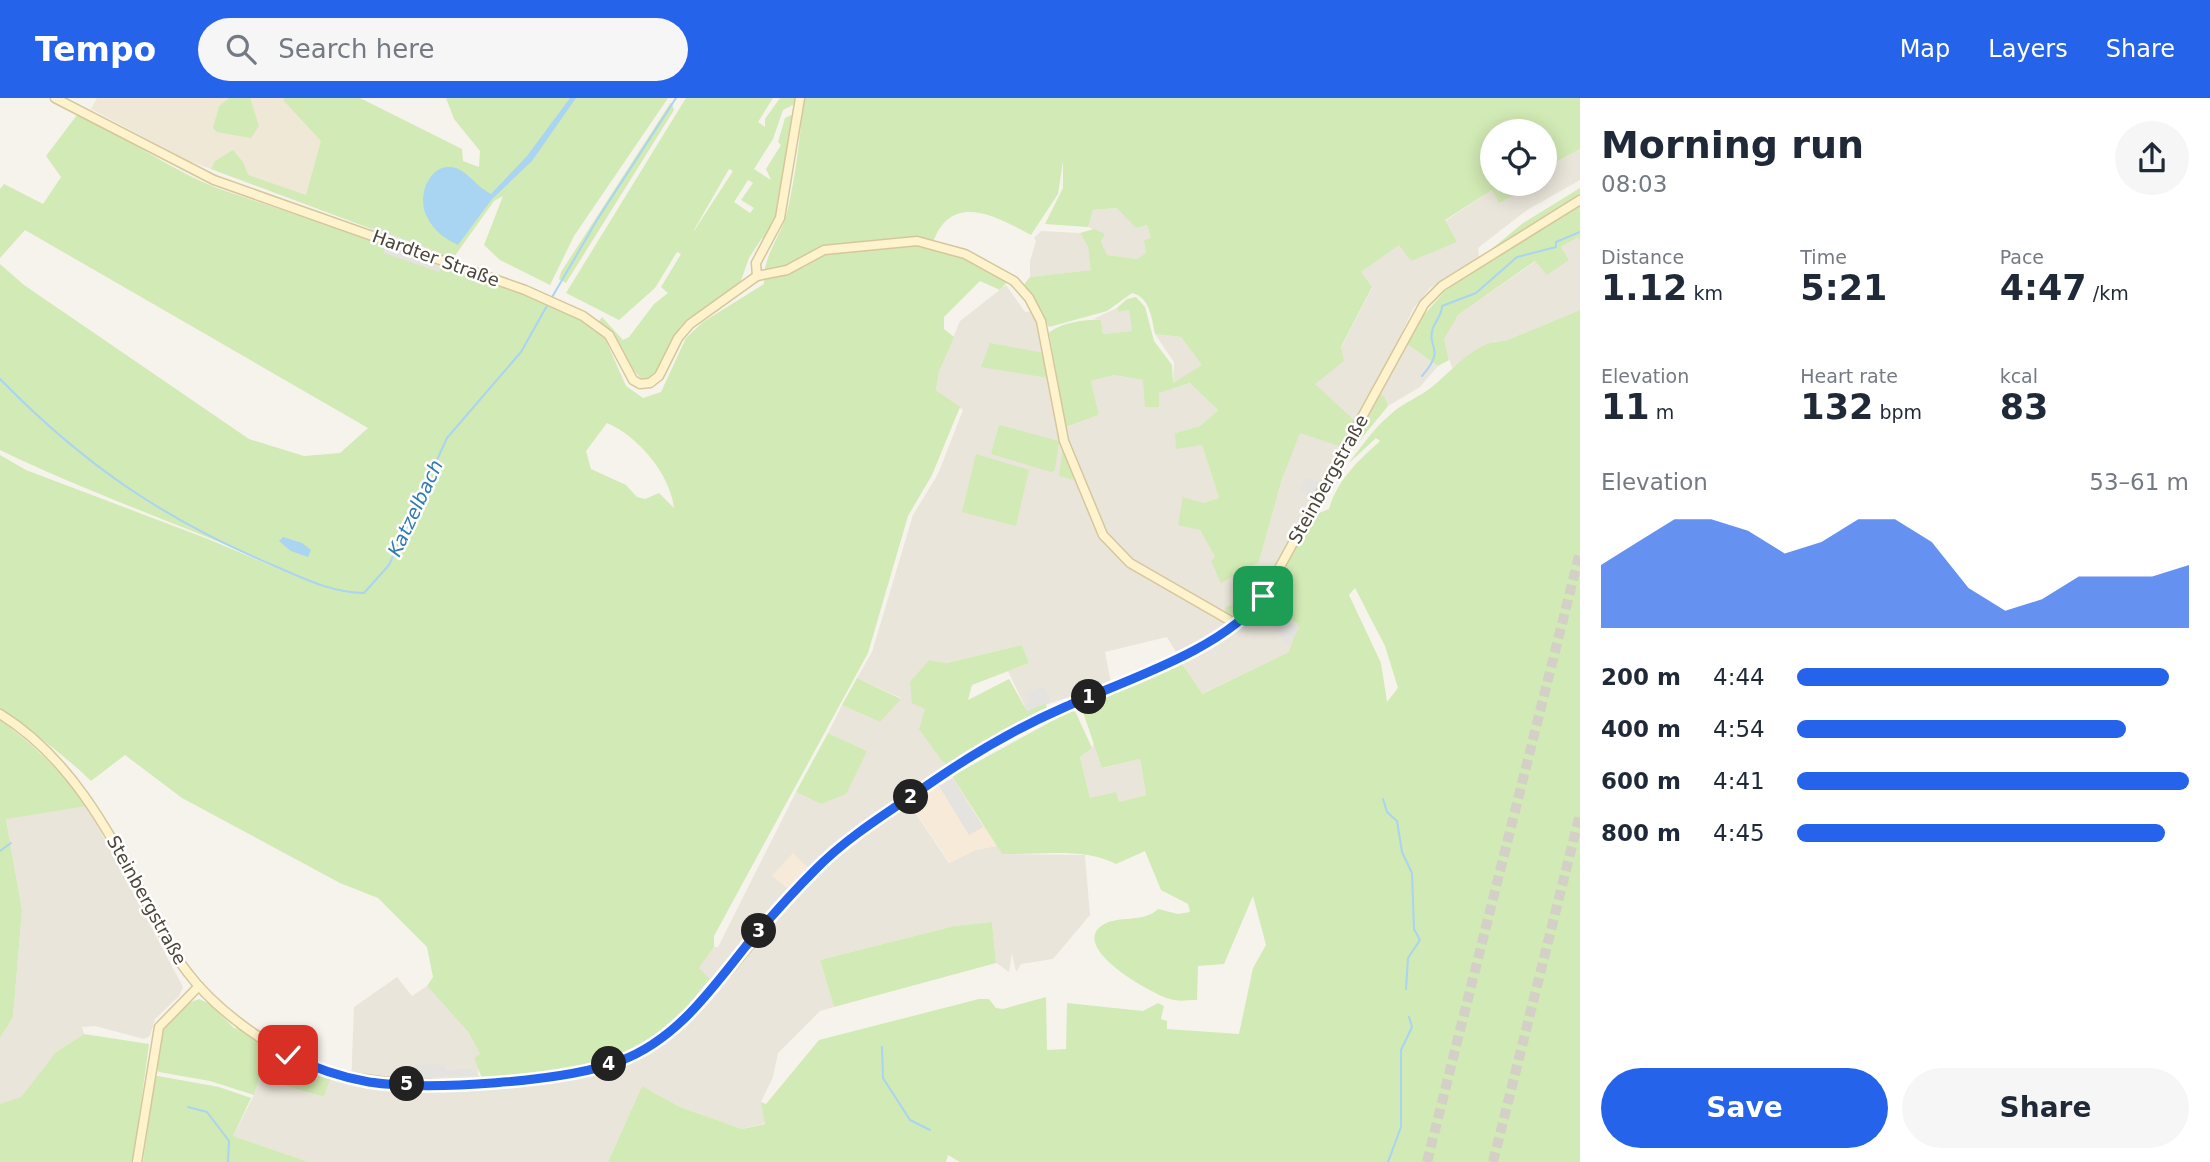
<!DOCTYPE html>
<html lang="en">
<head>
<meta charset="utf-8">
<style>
  :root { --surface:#fff; --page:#f6f6f7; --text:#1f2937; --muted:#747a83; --accent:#2563eb }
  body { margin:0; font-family:"DejaVu Sans",sans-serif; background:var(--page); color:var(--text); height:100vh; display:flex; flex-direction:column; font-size:26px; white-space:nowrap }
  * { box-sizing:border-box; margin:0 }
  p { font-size:23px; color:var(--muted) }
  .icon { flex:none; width:38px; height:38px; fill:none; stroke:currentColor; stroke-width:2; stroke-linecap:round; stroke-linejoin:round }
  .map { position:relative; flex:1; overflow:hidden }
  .panel { display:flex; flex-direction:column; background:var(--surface); width:630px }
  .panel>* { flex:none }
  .buttons { position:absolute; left:1480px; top:21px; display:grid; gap:14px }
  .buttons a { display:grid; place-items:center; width:77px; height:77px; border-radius:50%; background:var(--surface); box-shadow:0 4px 18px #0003; font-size:35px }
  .pin { position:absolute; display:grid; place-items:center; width:60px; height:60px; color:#fff; margin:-30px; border-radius:14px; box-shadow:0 4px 10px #0006 }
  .km { position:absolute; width:35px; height:35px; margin:-18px; border-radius:50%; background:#222; color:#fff; font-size:19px; line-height:35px; text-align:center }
  .round { display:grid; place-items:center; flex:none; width:74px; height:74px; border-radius:37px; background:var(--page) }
  .summary { display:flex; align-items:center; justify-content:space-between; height:119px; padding:0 21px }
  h1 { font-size:38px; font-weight:700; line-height:52px }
  .metrics { display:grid; grid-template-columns:repeat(3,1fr); gap:10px; height:119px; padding:7px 21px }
  .metrics div { display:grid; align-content:center }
  .metrics b { font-size:35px; font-weight:700 }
  .metrics small { font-size:19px; font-weight:400 }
  .metrics p { font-size:19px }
  .chart { height:196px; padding:14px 21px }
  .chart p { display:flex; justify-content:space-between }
  .chart svg { width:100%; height:126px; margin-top:7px; fill:var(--accent); opacity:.7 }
  .cta { display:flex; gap:14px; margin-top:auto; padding:14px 21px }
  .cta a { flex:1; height:80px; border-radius:42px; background:var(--accent); color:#fff; font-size:28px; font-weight:700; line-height:80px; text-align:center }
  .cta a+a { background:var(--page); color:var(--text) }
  ul { padding:0 21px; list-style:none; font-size:23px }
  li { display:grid; grid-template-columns:112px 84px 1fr; align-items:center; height:52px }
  li i { height:18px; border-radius:9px; background:var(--accent) }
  header { display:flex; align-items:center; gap:42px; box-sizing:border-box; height:98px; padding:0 35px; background:var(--accent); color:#fff }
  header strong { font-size:33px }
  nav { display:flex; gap:38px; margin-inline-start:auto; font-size:24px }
  .search { width:490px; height:63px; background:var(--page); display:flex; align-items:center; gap:18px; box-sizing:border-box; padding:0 24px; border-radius:38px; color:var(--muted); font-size:26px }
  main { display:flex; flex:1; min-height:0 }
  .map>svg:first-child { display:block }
</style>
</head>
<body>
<header>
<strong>Tempo</strong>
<div class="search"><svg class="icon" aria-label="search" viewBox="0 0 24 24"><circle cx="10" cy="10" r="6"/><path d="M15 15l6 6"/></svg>Search here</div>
<nav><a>Map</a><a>Layers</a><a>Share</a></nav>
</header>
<main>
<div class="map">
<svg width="1580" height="1064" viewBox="0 0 1580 1064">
  <rect width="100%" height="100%" fill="#f6f3ec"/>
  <g fill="#eae5da">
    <path d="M1580,51V82L1527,112L1478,150L1479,161L1430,190L1413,211L1398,243L1407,246L1438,268L1420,289L1388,308L1385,299L1381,297L1265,505L1299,526L1290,554L1201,596L1167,539L1105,554L1111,585L1027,613L1008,573L1029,565L1022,547L945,565L930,562L925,611L950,669L915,692L922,703L912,710L949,765L975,752L997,748L1002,756L1085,757L1090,817L1053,861L1021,866L1016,874L1012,855L1009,874L996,865L992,824L954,828L820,862L834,909L820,913L778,955L773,979L761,1004L766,1025L742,1031L680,1009L642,988L608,1064H309L233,1038L254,997L259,980L324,999L330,982L351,987L354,909L397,879L412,898L427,888L468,934L480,956L478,977L490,987L586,975L617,968L660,947L687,928L721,891L698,871L714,849H718L796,694L821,706L867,653L828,635L842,607L880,624L901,600L857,580L872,554L913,417L938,376L963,312L936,292L939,274L960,223L1006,187L1025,214L1034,213L1044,246L1059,332L1099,317L1091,283L1114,277L1143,282L1158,295L1191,285L1218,312L1200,328L1175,335L1202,347L1219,400L1203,405L1200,432L1215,459L1259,464L1282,381L1315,286L1341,250L1372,190L1361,174L1399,146L1456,144L1445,123L1492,92L1545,86V70Z"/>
    <path d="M1118,110L1136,130L1147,127L1151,140L1147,155L1137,161L1107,157L1101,143L1104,136L1088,129L1093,112Z"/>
    <path d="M1041,133L1080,135L1088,149L1092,172L1030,179V163L1036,143L1034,140Z"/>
    <path d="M1577,140L1580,143V212L1505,243H1495L1452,270L1443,241L1458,217L1536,163L1569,162L1561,149Z"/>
    <path d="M1117,210L1118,214L1129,212L1133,233L1103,236L1101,222L1093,221Z"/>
    <path d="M1155,236L1181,239L1203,268L1173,285L1174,264Z"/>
    <path d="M1095,642L1103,670L1140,661L1146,697L1119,704L1090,700L1080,659L1092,650Z"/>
    <path d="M87,708L183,889L179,898L155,921L150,938L144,941L95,928L82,929L84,936L56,954L21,999L3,1008L0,1006V940L13,919L22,812L6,720Z"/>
  </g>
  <g fill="#f7ead8">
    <path d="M952,678L997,748L975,752L950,765L912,709L922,703L920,700Z"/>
    <path d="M793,755L811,772L789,792L772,778Z"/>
  </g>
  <path fill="#efe8d6" d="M97,0H355L384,57L342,119L189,63L91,11Z"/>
  <g fill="#d2eab5" fill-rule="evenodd">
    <path d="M229,0H250L259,28L251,40L217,34L213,30L219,8Z"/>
    <path d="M285,0H360L462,51L463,63L479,69L480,53L454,21L446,0H668L574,138L550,187L500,162L484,147L503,98L494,103L454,159L449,160L211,71L215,63L233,52L243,64L248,77L306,97L321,43L283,2Z"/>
    <path d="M686,0H773L758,24L765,29V21L780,0H797L795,6L783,12L773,41L754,71L771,82L766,71L781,47L778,44L785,20L791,17L793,19L777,119L765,143L762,140L749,160L739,188L696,218L658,273L646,283C633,280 615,237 599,223L602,219L623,242L629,239L654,206L668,195L661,189L681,156L677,154L655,190L619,222L566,195ZM729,71L733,73L694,133V132ZM748,82L753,85L741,102L754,110L750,115L734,104Z"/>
    <path d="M804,0H1580V51L1545,70V33H1493V86H1524L1526,90L1499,105L1492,92L1445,122L1457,144L1411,163L1399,147L1361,174L1372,189L1341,249L1344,263L1315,286L1354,322L1339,348L1300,335L1282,381L1259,464L1221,485L1211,463L1215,459L1200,432L1178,427L1183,399L1203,405L1219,400L1202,347L1176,351L1175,335L1200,328L1218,312L1190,285L1159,295V309H1145L1143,282L1114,277L1091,283L1099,317L1066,329L1049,235C1060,225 1086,221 1101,222L1103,236L1132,233L1129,212L1118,214L1117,210L1127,201L1136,199L1145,209L1154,243L1172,267L1173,285L1202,267L1181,239L1155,236C1152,221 1150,199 1132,195L1107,213L1049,229L1033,200L1023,188L1030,179L1091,172L1088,149L1080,135L1094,131L1105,136L1101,143L1107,157L1137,161L1146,155L1144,142L1151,140L1147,127L1136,130L1117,110L1093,112L1088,129L1045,126L1063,90V63L1058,96L1031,137C993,116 947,92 931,151L963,159L1008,183L1000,192L980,183L944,219V231L954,239L939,274L936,292L960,309L932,377L908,418L868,555L714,838V849L699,870L710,881C694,898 684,919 664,934C613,971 543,976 482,980L474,960L480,956L468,934L427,888L433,879L427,849L378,800L340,785L182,700L125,657L91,683C63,656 32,633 0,611V357L26,372L208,441L317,487C213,437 103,402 0,352V166L24,187L249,341L304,358L340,355L368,330L25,132L0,160V91L4,86L43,106L61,79L46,58L77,17C126,38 167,70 217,90L487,181L571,216L595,229L604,238L626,288L643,300L661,294L686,240L703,224L764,186C762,158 780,141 787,115C796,77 800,38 804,0ZM607,325C638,338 670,376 674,410L659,395L645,401L637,399L626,387L591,371L586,353Z"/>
    <path d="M671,4L674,12L566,185L559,181L561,174Z"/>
    <path d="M1580,90V97L1488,154L1523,125Z"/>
    <path d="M1580,107V143L1577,140L1561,149L1569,162L1547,177L1535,163L1458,217L1444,241L1449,262L1438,268L1407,246L1422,219L1446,192L1528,136Z"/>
    <path d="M1580,212V1064H960L948,1057L946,1064H608L642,988L680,1009L742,1031L765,1026L761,1004L766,1006L819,942L979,901H989L996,910L1003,911L1046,899L1047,952L1066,951L1067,905L1143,913L1158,905L1164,908L1161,921L1167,923V931L1239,936L1253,870L1266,847L1253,798L1224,866L1198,868L1197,902C1188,902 1178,904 1170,901C1152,896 1071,851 1101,828C1118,816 1143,826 1158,811L1178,816L1190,814L1188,806L1161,792L1145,753L1116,766C1084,749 1038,757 1002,756L952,678L1072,612L1076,615L1092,650L1080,659L1090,700L1116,694L1119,704L1146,697L1140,661L1102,670L1081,608L1182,565L1202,596L1289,554L1298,526L1265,506L1314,417L1329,411C1338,381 1357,364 1380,343L1376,340L1348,366C1361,349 1374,330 1391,316C1403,305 1419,299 1432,289C1453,272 1476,242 1505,243ZM1355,490L1385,548L1398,590L1387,604L1381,565L1349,497Z"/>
    <path d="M990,245L1044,255L1049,280L981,269Z"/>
    <path d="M1381,296L1385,299L1388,308L1347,358Z"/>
    <path d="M999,327L1059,343L1055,372L1051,374L991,356Z"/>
    <path d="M1063,348L1074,382L1059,378Z"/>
    <path d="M976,356L1029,372L1016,428L962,414Z"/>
    <path d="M1249,503L1250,507L1236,517L1225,515V509Z"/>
    <path d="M1022,547L1029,565L972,587L968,602L1009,581L1027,613L1046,605L1047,613L950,669L942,663L919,631L925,611L912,605L910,584L929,562L946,565Z"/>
    <path d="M857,580L901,601L880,624L842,607Z"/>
    <path d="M0,622C34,647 62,674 87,708L6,721L22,812L13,919L0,940Z"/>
    <path d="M828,635L867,653L846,696L821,706L796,694Z"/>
    <path d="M992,824L996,865L834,909L820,862L954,828Z"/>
    <path d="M199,901L210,906L234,930L247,933L296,965L351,984V987L330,982L324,999L259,980L254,997L210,983L159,974L155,969C160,938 165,912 199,901Z"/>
    <path d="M84,936L149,946L133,1064H0V1006L21,999L56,954Z"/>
    <path d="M158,978L219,989L251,1000L233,1038L309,1064H143L155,979Z"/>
  </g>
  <g fill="#e5e3e0">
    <path d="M371,129L436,153L435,159L369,135Z"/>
    <path d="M384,148L441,167L439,174L384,155Z"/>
    <path d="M1305,379L1322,385L1313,400L1299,393Z"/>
    <path d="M1264,510L1270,514L1272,511L1300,529L1288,548L1271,525L1256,531L1254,527L1226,541L1225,538L1250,524Z"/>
    <path d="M1040,589H1045L1051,603L1027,613L1024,608L1029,605L1025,596Z"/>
    <path d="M953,680L983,729L969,737L939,688Z"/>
    <path d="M415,966L445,967L446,972L469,971L477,977L419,980Z"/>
  </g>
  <g fill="#a9d4f2">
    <path d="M570,0H576L532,63L492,101L458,147C444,140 434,133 427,119C416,100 429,62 456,70C468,74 478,90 491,96L527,58Z"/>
    <path d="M283,439L302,445L311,452L308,459L291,453L279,443Z"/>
  </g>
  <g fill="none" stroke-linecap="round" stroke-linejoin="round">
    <g stroke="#a9d4f2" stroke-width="2">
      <path d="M551,201L597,122L676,0"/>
      <path d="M1422,278C1447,249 1426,251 1433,230C1436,222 1442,217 1442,208L1476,195L1517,159L1556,149V144L1580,134"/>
      <path d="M0,281C85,368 165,422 277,469C305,481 333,495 364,495L389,467L447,340L521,254L548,206"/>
      <path d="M1383,701L1387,714L1397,723L1402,754L1412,775L1414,831L1420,842L1408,860L1406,891"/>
      <path d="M0,753L11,745"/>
      <path d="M882,949L883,980L910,1022L930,1032"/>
      <path d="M188,1009L207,1014L229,1043L228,1064"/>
      <path d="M1388,1064L1401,1029V952L1412,929L1409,919"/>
    </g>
    <g stroke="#d4d0c8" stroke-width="10" stroke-dasharray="10 5" stroke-linecap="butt">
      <path d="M1427,1064L1580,454"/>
      <path d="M1493,1064L1580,716"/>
    </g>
    <defs>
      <g id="secondary">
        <path d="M55,0L214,82L525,192L583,218L609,237L633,282L640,286L650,285L659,278L678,240L690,226L757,178"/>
        <path d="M800,0L780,120L756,165L757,178L787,172L824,152L917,143L965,156L1014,183L1029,200L1041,223L1064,343L1103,437L1130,465L1236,526"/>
        <path d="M0,616C69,659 106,728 143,798C157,824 169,851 188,875C215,911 262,944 302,964C372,998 549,990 621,962C700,932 755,829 816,771C852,736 898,707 939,679C980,652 1022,628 1067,608C1137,577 1228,553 1271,485L1424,206L1442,188L1580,102"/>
        <path d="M137,1064L159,929L199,888"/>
      </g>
    </defs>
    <use href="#secondary" stroke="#d6c79b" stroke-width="11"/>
    <use href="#secondary" stroke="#fff3cd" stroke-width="8"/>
  </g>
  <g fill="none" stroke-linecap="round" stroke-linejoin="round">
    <defs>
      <path id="route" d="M288,957C314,970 340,979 369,984C429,993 564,984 620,963C676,942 710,893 746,848C768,822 791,796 815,772C849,737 895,710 935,682C976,654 1019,629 1065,609C1123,583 1226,551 1263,498"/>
    </defs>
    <use href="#route" stroke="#fff" stroke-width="14"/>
    <use href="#route" stroke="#2563eb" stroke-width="9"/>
  </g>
  <g text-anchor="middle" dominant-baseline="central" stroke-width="5" stroke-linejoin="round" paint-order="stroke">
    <g font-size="18" fill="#4b4439" stroke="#fff">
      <text transform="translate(436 160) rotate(20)">Hardter Straße</text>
      <text transform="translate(1328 381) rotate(-61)">Steinbergstraße</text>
      <text transform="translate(147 802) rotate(61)">Steinbergstraße</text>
    </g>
    <g font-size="19" font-style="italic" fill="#2e7ab2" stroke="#fff">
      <text transform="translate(415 410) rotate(-65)">Katzelbach</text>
    </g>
  </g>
</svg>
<div class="buttons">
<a><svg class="icon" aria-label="locate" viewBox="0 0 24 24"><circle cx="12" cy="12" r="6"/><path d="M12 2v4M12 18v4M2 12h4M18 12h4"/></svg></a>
</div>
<div class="pin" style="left:1263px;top:498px;background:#1e9e55"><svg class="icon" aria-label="arrive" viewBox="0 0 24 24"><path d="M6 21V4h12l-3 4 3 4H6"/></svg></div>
<div class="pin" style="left:288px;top:957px;background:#d93025"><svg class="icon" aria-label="check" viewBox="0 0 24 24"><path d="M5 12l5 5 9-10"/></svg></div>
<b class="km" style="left:1089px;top:599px">1</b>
<b class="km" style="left:911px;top:699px">2</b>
<b class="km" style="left:759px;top:833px">3</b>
<b class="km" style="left:609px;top:966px">4</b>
<b class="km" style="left:407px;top:986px">5</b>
</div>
<section class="panel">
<div class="summary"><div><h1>Morning run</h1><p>08:03</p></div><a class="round"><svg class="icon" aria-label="share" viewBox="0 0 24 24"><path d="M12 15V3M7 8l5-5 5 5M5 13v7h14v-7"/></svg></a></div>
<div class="metrics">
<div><p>Distance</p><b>1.12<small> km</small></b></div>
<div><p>Time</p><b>5:21</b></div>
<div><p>Pace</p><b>4:47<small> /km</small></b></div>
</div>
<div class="metrics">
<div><p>Elevation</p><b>11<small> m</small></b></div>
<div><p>Heart rate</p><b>132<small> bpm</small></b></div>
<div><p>kcal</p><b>83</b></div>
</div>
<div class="chart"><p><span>Elevation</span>53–61 m</p>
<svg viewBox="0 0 160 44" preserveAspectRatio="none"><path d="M0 44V22L10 14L20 6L30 6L40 10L50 18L60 14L70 6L80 6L90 14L100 30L110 38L120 34L130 26L140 26L150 26L160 22V44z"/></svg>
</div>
<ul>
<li><b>200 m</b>4:44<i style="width:95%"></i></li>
<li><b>400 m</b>4:54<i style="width:84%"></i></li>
<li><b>600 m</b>4:41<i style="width:100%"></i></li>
<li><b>800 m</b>4:45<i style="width:94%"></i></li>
</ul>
<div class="cta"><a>Save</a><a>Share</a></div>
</section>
</main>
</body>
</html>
